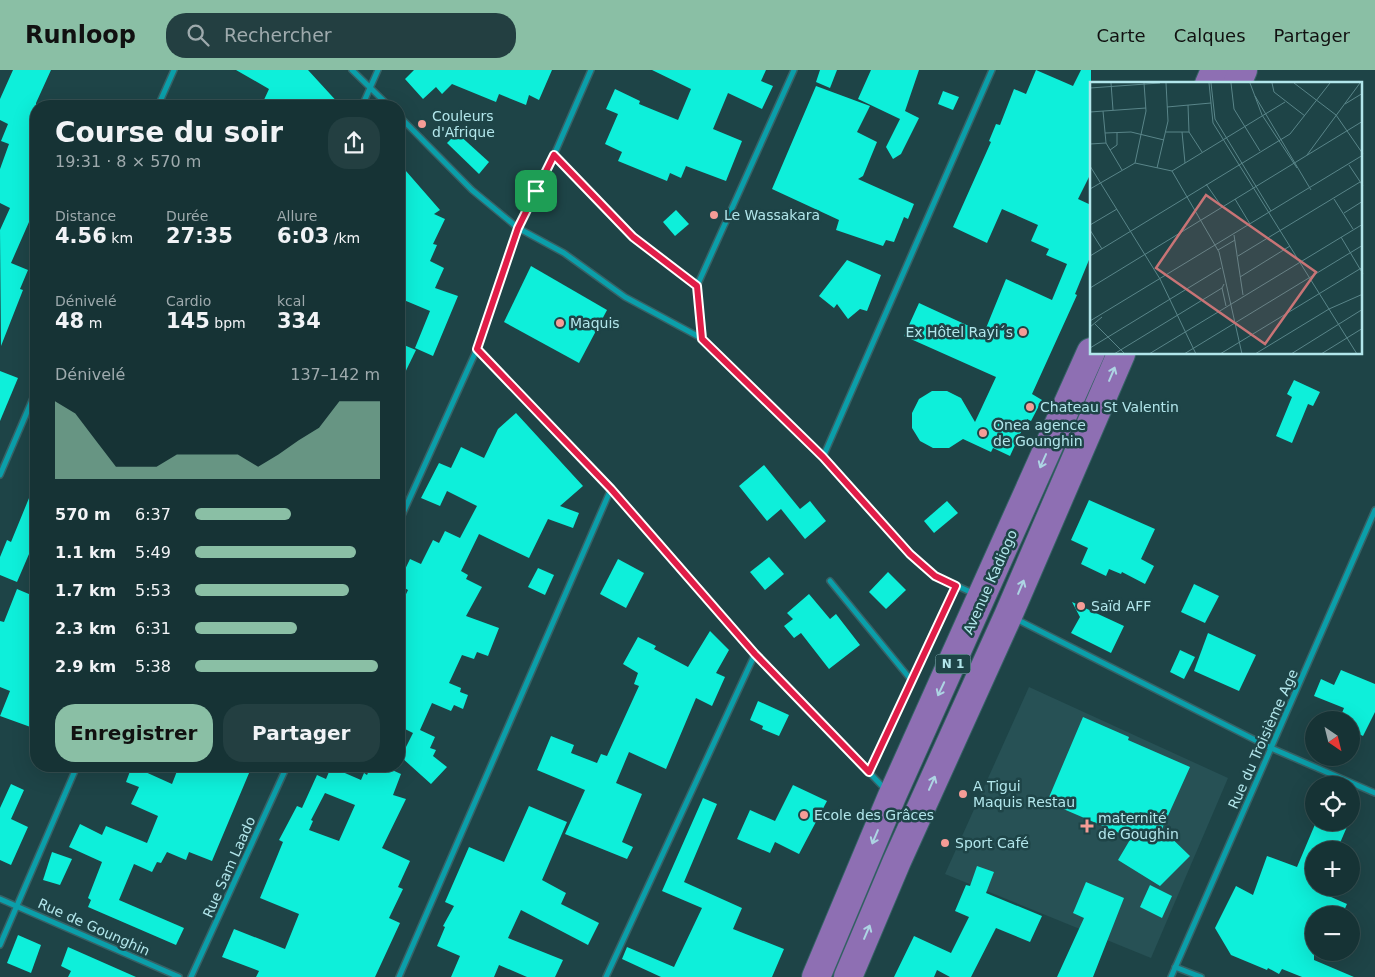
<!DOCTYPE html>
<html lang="fr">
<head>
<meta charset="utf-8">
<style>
  :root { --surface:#163335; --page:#233f41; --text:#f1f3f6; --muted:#9eaaad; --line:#354e50; --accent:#8abfa5 }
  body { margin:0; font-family:"DejaVu Sans",sans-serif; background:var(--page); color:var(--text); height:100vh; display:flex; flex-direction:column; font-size:19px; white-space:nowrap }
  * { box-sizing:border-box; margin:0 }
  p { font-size:16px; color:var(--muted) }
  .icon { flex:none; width:28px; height:28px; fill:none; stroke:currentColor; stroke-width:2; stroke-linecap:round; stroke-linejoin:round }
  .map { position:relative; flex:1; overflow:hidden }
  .panel { position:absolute; left:30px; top:30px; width:375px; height:672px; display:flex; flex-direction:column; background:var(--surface); border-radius:20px; box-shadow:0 5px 20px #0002,0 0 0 1px var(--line) }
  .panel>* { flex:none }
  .needle { width:32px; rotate:145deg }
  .fabs { position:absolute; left:1305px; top:641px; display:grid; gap:10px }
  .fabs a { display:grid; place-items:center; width:55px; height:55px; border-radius:50%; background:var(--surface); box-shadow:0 5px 20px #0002,0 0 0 1px var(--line); font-size:25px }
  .pin { position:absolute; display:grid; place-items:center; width:42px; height:42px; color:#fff; margin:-21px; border-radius:10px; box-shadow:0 2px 8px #0006 }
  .round { display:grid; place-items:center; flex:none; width:52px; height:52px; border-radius:20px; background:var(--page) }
  .overview { display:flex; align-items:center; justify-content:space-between; height:85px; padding:0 25px }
  h1 { font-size:28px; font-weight:800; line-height:38px }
  .stats { display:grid; grid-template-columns:repeat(3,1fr); gap:8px; height:85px; padding:5px 25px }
  .stats div { display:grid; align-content:center }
  .stats b { font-size:21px; font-weight:800 }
  .stats small { font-size:14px; font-weight:400 }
  .stats p { font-size:14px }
  .chart { height:140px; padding:10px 25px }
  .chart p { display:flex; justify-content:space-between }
  .chart svg { width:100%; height:90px; margin-top:5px; fill:var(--accent); opacity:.7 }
  .primary-button { display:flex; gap:10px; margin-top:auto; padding:10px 25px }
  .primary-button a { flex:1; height:58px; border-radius:20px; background:var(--accent); color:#111; font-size:20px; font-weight:800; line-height:58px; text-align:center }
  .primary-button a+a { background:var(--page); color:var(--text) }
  ul { padding:0 25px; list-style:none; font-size:16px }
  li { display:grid; grid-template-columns:80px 60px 1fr; align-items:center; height:38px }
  li i { height:12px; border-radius:6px; background:var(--accent) }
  header { display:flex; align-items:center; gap:30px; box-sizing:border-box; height:70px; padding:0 25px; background:var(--accent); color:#111 }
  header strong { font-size:24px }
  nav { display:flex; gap:28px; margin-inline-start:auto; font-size:18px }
  .search { width:350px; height:45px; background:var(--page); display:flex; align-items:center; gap:12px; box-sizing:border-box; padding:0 18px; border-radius:20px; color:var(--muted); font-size:19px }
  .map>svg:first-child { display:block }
</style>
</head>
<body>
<header>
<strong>Runloop</strong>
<div class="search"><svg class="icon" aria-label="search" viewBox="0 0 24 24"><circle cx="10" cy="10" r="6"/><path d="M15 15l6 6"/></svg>Rechercher</div>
<nav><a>Carte</a><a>Calques</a><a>Partager</a></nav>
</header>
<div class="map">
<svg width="1375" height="907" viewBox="0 0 1375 907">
  <rect width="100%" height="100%" fill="#1e4447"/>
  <path fill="#275155" d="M1029,617L1228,708L1151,888L945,804Z"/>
  <g fill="#0eefda" fill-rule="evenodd">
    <path d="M13,0H51L36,33V155L29,152L11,193L28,200L20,219L23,220L1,276L0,160L10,138L0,133V99L9,74L1,71L8,54L0,50V29Z"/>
    <path d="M236,0H308L341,36H271L263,32L269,19Z"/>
    <path d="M414,0H552L539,30L529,25L526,35L499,24L496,32L452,14L442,24L436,17L423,29L405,9Z"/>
    <path d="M652,0H766L761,11L773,16L762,39L728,23L713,59L742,71L726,111L686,96L681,108L670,103L667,111L618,91L622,82L605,74L618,44L606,39L615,19L640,31L639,34L678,50L691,19Z"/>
    <path d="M820,0H837L830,18L816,12Z"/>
    <path d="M871,0H919L905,41L919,48L901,84L893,89L886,77L900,49L858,29Z"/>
    <path d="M1036,0L1073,16L1081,0H1091V103L1078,129L1091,135V185L1075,224L1077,225L1032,324L1042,330L1031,351L1027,349L1010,386L993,378L991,382L963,369L949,378H933L920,371L912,358V343L919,329L932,321H947L961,328L975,352L996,307L904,266L919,233L984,263L1006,209L1052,230L1067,194L1046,185L1049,179L1031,171L1038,155L1002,139L987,173L953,157L991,72L989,71L996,54L1000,55L1014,19L1026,24Z"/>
    <path d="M816,16L870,36L857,62L877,72L863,106L858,109L914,134L908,149L904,147L894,172L886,170L883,176L836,160L839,150L772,119Z"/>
    <path d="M943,21L959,27L953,40L938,34Z"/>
    <path d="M457,63L489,92L479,104L447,73Z"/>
    <path d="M399,93L440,140L434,144L445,149L433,174L437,175L430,191L444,198L435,218L458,226L433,286L415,278L430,241L399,228Z"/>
    <path d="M676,140L689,154L675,166L663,152Z"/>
    <path d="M847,190L881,205L867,241L860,239L848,249L837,234L834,238L819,226Z"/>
    <path d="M531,196L607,240L579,293L504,252Z"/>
    <path d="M399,273L416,280L399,315Z"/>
    <path d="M0,301L18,308L0,351Z"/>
    <path d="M1294,310L1320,322L1313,336L1308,334L1292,373L1276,366L1292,327L1287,324Z"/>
    <path d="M516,343L583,416L560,436L579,443L573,458L548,449L529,488L479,464L461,501L468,505L466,509L482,517L466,546L499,558L488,586L477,582L474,589L462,585L449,613L461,618L460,622L468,625L463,639L454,635L451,641L432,633L420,660L435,667L430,678L436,680L433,686L447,697L431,714L401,687L413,663L399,656V539L408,520L399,515V512L410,489L421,494L433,470L439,473L445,461L460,468L477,436L447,421L440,436L421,428L439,393L451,398L461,377L484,388L498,359Z"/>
    <path d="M764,395L800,439L810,431L826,451L805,469L781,439L767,451L739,416Z"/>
    <path d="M36,411V479L32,477L17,512L0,505V487L7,470L11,472Z"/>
    <path d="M1089,430L1155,459L1141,489L1154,496L1145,514L1122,502L1121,504L1109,499L1106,506L1081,494L1088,478L1071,470Z"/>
    <path d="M947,431L958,443L934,463L924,451Z"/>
    <path d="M769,487L784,504L765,520L750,502Z"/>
    <path d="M618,489L644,503L626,538L600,524Z"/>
    <path d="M538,498L554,505L545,525L528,517Z"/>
    <path d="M888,502L906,520L886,539L869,522Z"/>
    <path d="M1194,514L1219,526L1205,553L1181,542Z"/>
    <path d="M17,519L36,527V659L0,646L10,621L0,617V551L4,552Z"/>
    <path d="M809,524L830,549L836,544L860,575L829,599L801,563L794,568L784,556L793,549L787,543Z"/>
    <path d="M1072,532L1124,556L1111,583L1071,563L1080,547Z"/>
    <path d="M710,561L729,580L716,603L725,607L712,636L696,628L666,699L629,682L616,713L642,724L622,772L633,777L627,789L565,764L585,720L537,700L551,666L574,675L571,683L597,693L601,684L607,686L639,616L634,614L638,603L623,594L638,567L656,576L654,579L688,597Z"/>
    <path d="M1208,563L1256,585L1239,621L1194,601Z"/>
    <path d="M1180,580L1195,587L1184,609L1170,602Z"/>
    <path d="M1341,600L1375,614V642L1363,666L1351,660V650H1339L1344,638L1314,626L1321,609L1334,615Z"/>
    <path d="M758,631L789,645L779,666L762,659L763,656L750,650Z"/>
    <path d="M1083,647L1129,667L1128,670L1190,697L1162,759L1190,786L1160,816L1118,790L1131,768L1047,732Z"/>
    <path d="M132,696L172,714L179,696H252L212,791L189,782L186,790L167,782L161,793L157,792L152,802L134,794L119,830L184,858L176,875L88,837L91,830L88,828L102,792L69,777L80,754L102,765L106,756L147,773L158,746L131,734L139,717L126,712Z"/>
    <path d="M371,696H383L401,704L393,725L406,729L382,778L410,791L398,817L403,819L389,848L400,853L375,907H256L259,901L222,887L234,859L285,879L299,844L260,828L283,772L279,770L297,736L302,738L317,705L326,709L331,697L361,710L364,703L367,705ZM325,723L355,735L339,771L309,760L313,751L311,750Z"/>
    <path d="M11,714L24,720L11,749L28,757L11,795L0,790V738Z"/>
    <path d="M793,715L827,731L799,784L775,772L770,783L737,769L750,740L775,751Z"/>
    <path d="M703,728L717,734L684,812L742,838L733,859L784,879L772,907H661L622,889L627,877L674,897L702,838L662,821Z"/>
    <path d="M529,736L567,752L542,810L566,823L561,834L599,853L588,875L521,840L508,868L563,890L555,907H527L499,895L494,907H451L460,886L437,876L445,857L443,856L454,836L445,832L469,777L504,792Z"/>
    <path d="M1316,752H1349L1337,780H1314V818H1325L1322,823L1347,834L1342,845H1314V890L1354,907H1302L1282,899L1279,904L1268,898L1267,900L1231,885L1215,858L1236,816L1253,825L1267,786L1297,797Z"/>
    <path d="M52,782L72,789L60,815L43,810Z"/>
    <path d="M977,796L994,802L986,823L1042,846L1030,872L996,858L971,907H950L937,900L934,907H894L914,866L951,883L969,847L955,841L966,815L970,816Z"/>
    <path d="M1086,812L1124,828L1093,907H1057L1084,848L1073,843Z"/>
    <path d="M1150,815L1172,826L1162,848L1140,837Z"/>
    <path d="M18,865L41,875L31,903L7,893Z"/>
    <path d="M68,877L136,907H68L71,901L61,896Z"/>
  </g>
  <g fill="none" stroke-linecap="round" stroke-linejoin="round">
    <defs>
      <g id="minor">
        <path d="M352,0L389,36"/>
        <path d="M158,36L174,0"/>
        <path d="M362,36L378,0"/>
        <path d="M399,46L472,120L518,158L564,183L625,227L703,269L823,387L910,484L935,506L975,524"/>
        <path d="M554,85L633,167L697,216L703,269"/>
        <path d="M697,216L794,0"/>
        <path d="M477,279L611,419L755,584L886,720"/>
        <path d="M823,387L992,0"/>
        <path d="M0,405L36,321"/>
        <path d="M399,452L477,279L518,158L554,85L591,0"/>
        <path d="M830,511L912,611"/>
        <path d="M1016,549L1271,678L1375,723"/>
        <path d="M869,702L956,516"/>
        <path d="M0,829L179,907"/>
        <path d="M0,875L77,696"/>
        <path d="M1175,897L1201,907"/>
        <path d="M191,907L287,696"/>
        <path d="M399,907L611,419"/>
        <path d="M606,907L755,584"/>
        <path d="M1171,907L1375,440"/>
      </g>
      <g id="trunk">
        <path d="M1209,14L1215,0"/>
        <path d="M1237,14L1243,0"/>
        <path d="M816,907L892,726L1091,282"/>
        <path d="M848,907L897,791L1008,546L1121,284"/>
      </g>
    </defs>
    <use href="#minor" stroke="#366266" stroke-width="8"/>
    <use href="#trunk" stroke="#366266" stroke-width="30"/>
    <use href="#minor" stroke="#0b9faa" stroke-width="5"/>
    <use href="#trunk" stroke="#8e6fb3" stroke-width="28"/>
  </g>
  <defs><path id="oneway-shaft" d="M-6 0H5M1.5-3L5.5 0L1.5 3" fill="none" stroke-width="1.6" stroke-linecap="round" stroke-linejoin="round" transform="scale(1.25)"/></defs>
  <g stroke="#add4e3">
    <use href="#oneway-shaft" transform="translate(1112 304) rotate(-67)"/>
    <use href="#oneway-shaft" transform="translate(1043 391) rotate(114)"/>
    <use href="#oneway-shaft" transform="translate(1021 517) rotate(-67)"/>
    <use href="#oneway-shaft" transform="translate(941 619) rotate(115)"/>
    <use href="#oneway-shaft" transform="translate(932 713) rotate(-66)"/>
    <use href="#oneway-shaft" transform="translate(875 767) rotate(113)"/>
    <use href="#oneway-shaft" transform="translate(867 862) rotate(-67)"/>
  </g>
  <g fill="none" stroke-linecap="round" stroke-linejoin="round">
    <defs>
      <path id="route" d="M554,85L633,167L697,216L702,269L823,387L910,484L935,506L956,516L869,702L755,584L611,419L477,279L518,158Z"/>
    </defs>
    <use href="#route" stroke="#fff" stroke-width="10"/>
    <use href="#route" stroke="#e11d48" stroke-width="6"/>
  </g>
  <g fill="#f59c96" stroke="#1e4447" stroke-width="2">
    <circle cx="422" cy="54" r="5"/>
    <circle cx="714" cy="145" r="5"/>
    <circle cx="560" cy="253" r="5"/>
    <circle cx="1023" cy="262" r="5"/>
    <circle cx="1030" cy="337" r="5"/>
    <circle cx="983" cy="363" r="5"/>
    <circle cx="1081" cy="536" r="5"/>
    <circle cx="963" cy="724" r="5"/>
    <circle cx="804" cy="745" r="5"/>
    <path d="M1084.5 748.5h5v5h5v5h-5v5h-5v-5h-5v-5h5z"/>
    <circle cx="945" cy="773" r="5"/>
  </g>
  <g text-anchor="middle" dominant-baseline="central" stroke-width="5" stroke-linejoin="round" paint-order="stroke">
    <rect fill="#1e4447" stroke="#86b5ba" stroke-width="1" x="935.5" y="584.5" width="35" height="19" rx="4"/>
    <g font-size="12" font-weight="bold" fill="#b2e6eb">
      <text x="953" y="594">N 1</text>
    </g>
    <g font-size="14" fill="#b2e6eb" stroke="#1e4447" text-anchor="start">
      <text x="432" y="46">Couleurs<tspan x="432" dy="16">d'Afrique</tspan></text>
      <text x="724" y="145">Le Wassakara</text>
      <text x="570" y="253">Maquis</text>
      <text x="1013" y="262" text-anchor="end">Ex Hôtel Rayi´s</text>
      <text x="1040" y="337">Chateau St Valentin</text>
      <text x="993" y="355">Onea agence<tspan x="993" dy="16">de Gounghin</tspan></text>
      <text x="1091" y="536">Saïd AFF</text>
      <text x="973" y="716">A Tigui<tspan x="973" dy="16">Maquis Restau</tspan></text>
      <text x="814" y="745">Ecole des Grâces</text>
      <text x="1098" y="748">maternité<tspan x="1098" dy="16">de Goughin</tspan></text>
      <text x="955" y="773">Sport Café</text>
    </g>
    <g font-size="14" fill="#b2e6eb" stroke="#1e4447">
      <text transform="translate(990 512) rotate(-66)">Avenue Kadiogo</text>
      <text transform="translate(1263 669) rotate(-66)">Rue du Troisième Age</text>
      <text transform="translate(229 797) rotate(-66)">Rue Sam Laado</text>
      <text transform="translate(94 857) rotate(24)">Rue de Gounghin</text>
    </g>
  </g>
  <g transform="translate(1090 12)">
    <rect width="272" height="272" fill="#1e4447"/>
    <path fill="none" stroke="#598589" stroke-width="1" d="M21,1L23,28M119,1L123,41L267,272M121,1L125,37L181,129M141,1L144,27L170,69M160,1L172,33L207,86M182,1L184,10L215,34M204,1L246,33L273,72M0,6L70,1M165,14L221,108M255,22L273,11M98,23L99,50L112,70M77,25L121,21M13,29L16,61L32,88M0,30L56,26M76,50H99M92,50L95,81M15,51L41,50L74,58M0,62L16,61M20,68L27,63V51M217,73L270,1M45,81L56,29L54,1M259,83L273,104M0,84L70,197L106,272M67,86L78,39L76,1M82,89L129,170L152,272M82,89L195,20M116,102L132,125M0,107L45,81L82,89M145,117L160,142M244,117L263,147M254,131L273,119M0,143L27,127M0,148L12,167M144,153L153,213M251,155L273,192M128,168L145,158M0,174L200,52L240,1M148,174L270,100M150,195L200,164M134,202L132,206L136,224M0,206L273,39M0,239L273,73M5,242L35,272M0,245L12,235M0,266L131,186M24,272L132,206M59,272L273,142M94,272L273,163M130,272L273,185M165,272L239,227L273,212M201,272L273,227M231,272L273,246"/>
    <path fill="#c87476" fill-opacity="0.15" stroke="#c87476" stroke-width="2.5" d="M116,113L226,190L175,262L66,186Z"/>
    <rect width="272" height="272" fill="none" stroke="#b2e6eb" stroke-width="2.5"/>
  </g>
</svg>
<div class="fabs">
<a><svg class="needle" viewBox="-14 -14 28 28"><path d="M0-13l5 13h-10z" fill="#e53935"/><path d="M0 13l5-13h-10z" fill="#9eaaad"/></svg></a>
<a><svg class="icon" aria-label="locate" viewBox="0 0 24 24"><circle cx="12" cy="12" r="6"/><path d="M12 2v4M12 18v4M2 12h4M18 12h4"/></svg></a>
<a>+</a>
<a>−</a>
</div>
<div class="pin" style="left:536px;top:121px;background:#1e9e55"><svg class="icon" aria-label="arrive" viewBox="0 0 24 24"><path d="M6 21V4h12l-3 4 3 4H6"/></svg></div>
<section class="panel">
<div class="overview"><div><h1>Course du soir</h1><p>19:31 · 8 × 570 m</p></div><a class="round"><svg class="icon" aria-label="share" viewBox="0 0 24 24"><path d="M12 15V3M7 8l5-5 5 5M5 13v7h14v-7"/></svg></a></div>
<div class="stats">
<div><p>Distance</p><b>4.56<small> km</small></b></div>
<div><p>Durée</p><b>27:35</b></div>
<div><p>Allure</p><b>6:03<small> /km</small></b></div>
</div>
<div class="stats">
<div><p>Dénivelé</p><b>48<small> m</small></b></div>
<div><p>Cardio</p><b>145<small> bpm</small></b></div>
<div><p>kcal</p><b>334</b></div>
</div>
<div class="chart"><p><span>Dénivelé</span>137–142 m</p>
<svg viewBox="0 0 160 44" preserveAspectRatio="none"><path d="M0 44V6L10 12L20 25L30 38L40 38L50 38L60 32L70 32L80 32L90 32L100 38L110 32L120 25L130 19L140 6L150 6L160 6V44z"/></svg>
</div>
<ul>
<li><b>570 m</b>6:37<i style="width:52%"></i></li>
<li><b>1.1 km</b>5:49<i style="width:87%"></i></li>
<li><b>1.7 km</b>5:53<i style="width:83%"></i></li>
<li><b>2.3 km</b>6:31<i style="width:55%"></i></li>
<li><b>2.9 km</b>5:38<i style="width:99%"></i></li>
</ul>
<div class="primary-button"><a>Enregistrer</a><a>Partager</a></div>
</section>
</div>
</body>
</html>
